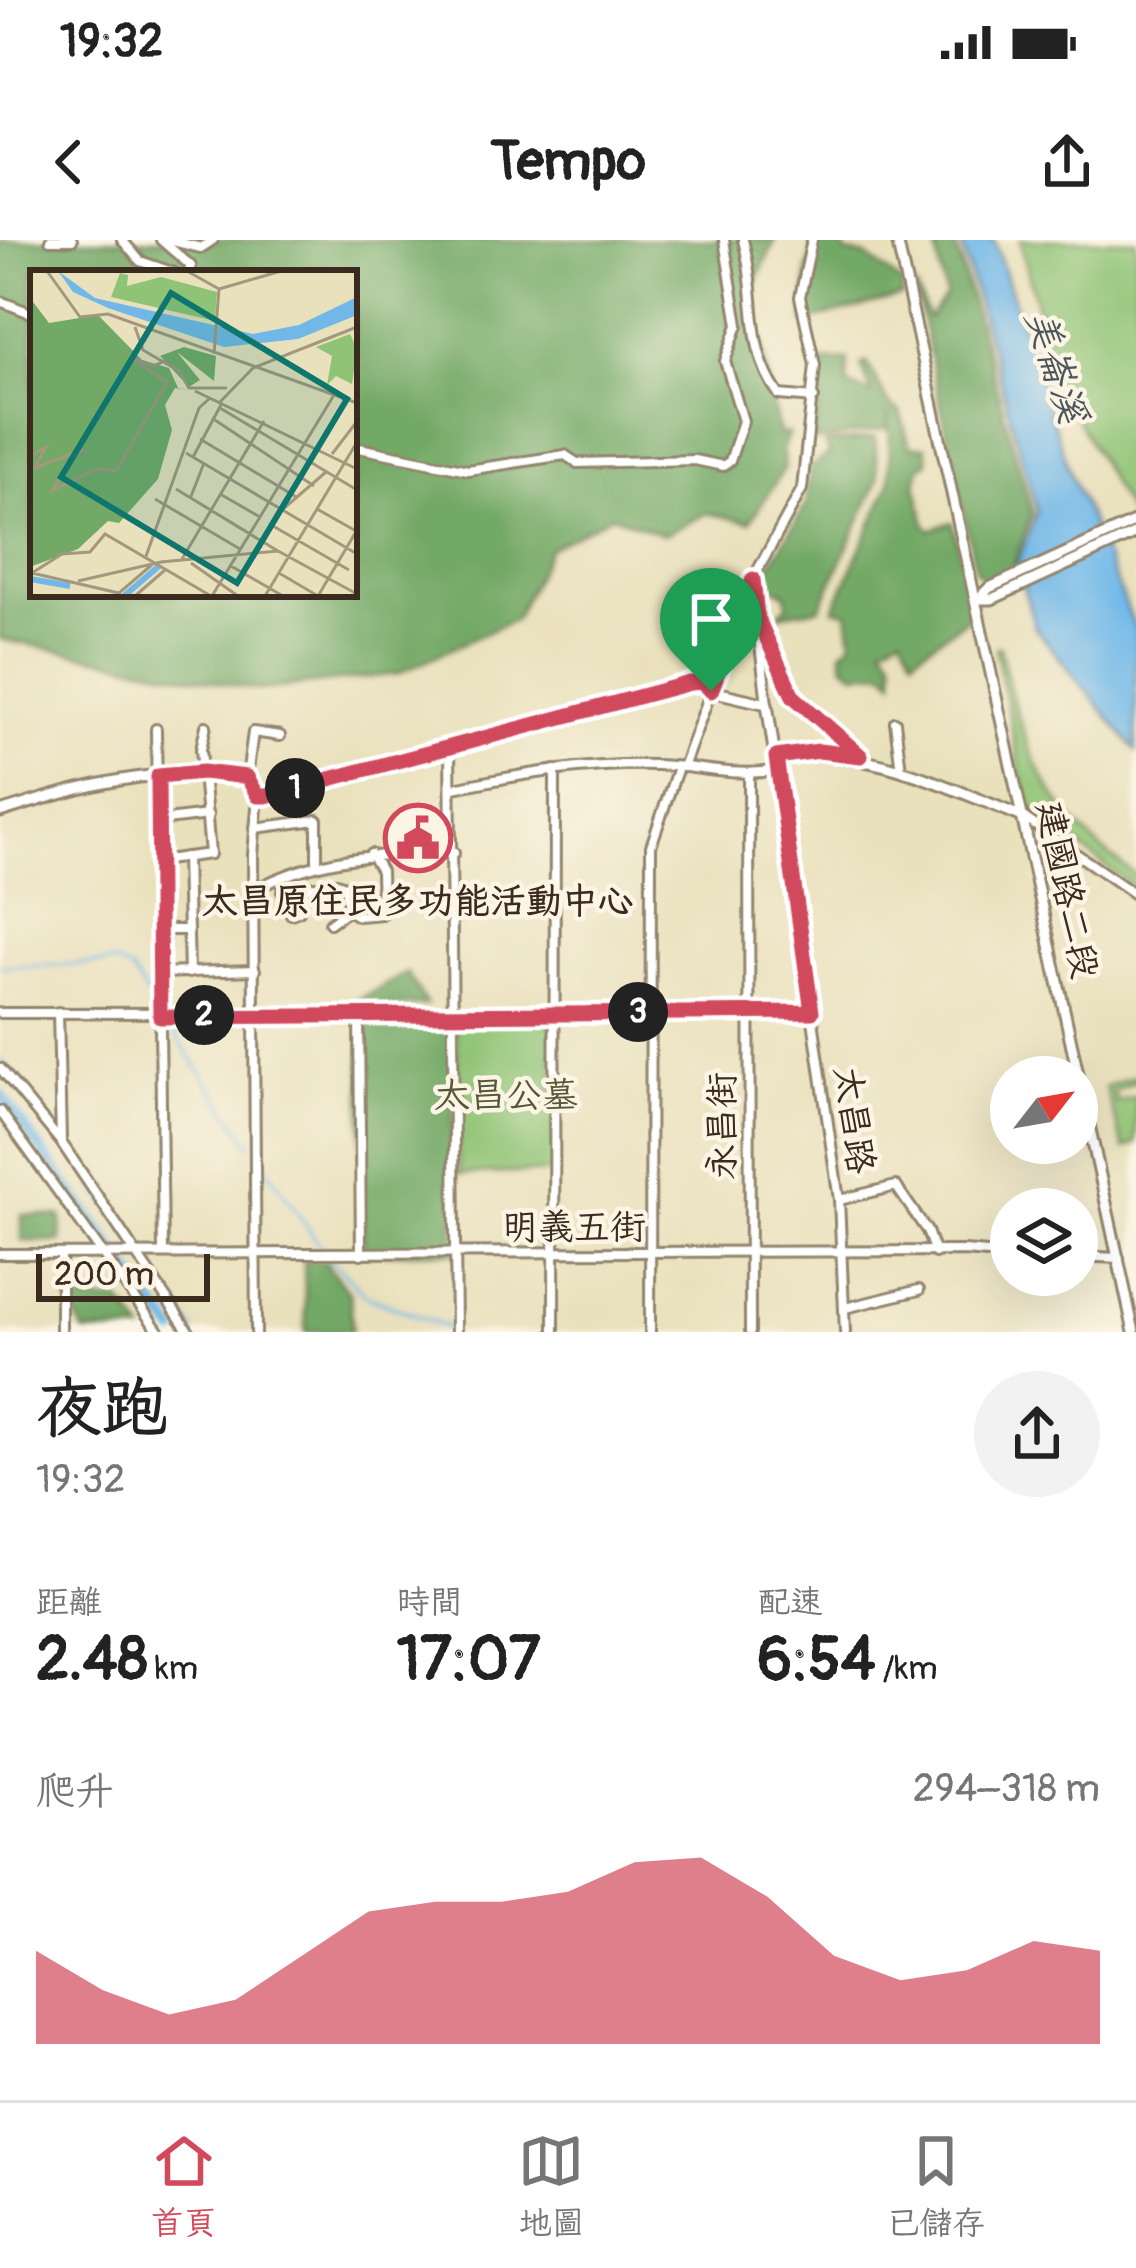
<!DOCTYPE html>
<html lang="zh-TW">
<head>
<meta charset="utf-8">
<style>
  :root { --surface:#fff; --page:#f2f2f2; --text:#222; --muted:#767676; --line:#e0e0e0; --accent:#d1495b }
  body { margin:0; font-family:Pangolin,"LXGW WenKai TC",sans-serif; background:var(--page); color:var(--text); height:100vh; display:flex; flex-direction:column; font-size:45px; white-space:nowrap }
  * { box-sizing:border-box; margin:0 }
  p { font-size:39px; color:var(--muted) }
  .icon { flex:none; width:66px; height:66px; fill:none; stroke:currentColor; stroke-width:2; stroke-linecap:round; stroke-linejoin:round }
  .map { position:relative; height:1092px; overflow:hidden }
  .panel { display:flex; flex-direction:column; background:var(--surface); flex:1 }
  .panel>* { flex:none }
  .needle { width:78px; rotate:59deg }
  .tools { position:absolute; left:990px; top:816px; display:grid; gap:24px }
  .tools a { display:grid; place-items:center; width:108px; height:108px; border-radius:50%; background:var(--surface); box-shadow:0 12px 48px #0002; font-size:60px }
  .scale { position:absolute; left:36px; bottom:30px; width:174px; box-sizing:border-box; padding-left:12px; border:6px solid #3b2a1e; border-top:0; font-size:33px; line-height:42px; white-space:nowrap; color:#3b2a1e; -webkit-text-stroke:9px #fcf5e5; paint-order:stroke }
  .pin { position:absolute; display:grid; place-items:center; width:102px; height:102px; color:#fff; margin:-123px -51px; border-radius:50% 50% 50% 0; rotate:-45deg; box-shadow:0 0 12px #0007 }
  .pin .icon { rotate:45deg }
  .km { position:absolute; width:60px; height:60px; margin:-30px; border-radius:50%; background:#222; color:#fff; font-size:33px; line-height:60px; text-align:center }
  .round { display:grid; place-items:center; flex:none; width:126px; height:126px; border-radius:63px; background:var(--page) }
  .summary { display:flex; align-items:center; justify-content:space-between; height:204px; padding:0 36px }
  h1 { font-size:66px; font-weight:800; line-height:90px }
  .stats { display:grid; grid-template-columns:repeat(3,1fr); gap:18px; height:204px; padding:12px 36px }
  .stats div { display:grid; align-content:center }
  .stats b { font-size:60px; font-weight:800 }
  .stats small { font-size:33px; font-weight:400 }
  .stats p { font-size:33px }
  .chart { height:336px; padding:24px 36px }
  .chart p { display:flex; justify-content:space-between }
  .chart svg { width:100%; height:216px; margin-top:12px; fill:var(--accent); opacity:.7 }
  .status { display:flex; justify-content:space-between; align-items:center; height:84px; padding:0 60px; background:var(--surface); direction:ltr }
  .status svg { height:33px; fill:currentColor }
  header { display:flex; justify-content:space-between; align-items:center; height:156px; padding:0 36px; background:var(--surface); font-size:54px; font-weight:800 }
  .dock { display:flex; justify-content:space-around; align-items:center; height:168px; border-top:3px solid var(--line); background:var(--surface); font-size:33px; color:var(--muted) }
  .dock a { display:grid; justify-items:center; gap:6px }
  .dock .current { color:var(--accent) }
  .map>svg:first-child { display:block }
</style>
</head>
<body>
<div class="status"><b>19:32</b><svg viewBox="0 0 49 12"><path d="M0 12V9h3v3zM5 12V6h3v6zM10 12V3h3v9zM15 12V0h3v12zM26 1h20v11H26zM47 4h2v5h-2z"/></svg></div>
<header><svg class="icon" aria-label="back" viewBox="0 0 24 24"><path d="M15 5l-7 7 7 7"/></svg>Tempo<svg class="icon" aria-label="share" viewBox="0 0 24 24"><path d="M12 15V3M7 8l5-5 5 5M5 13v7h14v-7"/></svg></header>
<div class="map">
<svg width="1136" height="1092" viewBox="0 0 1136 1092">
  <rect width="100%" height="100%" fill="#fcf5e5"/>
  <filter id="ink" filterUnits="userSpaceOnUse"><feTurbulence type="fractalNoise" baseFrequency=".00833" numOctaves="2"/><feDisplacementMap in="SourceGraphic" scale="24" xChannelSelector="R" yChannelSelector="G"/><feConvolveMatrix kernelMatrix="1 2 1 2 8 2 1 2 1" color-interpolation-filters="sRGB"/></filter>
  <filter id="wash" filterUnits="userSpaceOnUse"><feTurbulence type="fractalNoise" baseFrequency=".004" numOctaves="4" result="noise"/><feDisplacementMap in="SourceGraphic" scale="48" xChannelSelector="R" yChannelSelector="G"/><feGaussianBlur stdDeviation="2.7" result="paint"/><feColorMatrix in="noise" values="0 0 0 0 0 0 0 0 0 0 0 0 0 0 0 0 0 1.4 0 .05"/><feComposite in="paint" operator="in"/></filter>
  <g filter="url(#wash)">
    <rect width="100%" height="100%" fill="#e9e0bc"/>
    <g fill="#8fc375" stroke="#65764a" stroke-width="3">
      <path d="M1020,0H1136V273L1130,276L1055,140Z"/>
      <path d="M1000,407C1022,507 1047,576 1136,635V649L1028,568L995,408Z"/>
      <path d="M456,776L553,778L555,932L459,934Z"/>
      <path d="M1136,835V841L1114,852L1117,862L1136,856V904L1124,909L1105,847Z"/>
    </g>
    <g fill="#73a966" stroke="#576a42" stroke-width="3" fill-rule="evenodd">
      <path d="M0,0H775L752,52L779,195L789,193L782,210L785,227L750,282L707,273L664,295L612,275L549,309L515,379L397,434L259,450L0,399ZM33,33H354V354H33Z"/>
      <path d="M816,0H841L846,13L866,16L902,43L903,56L804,82L807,31Z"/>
      <path d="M934,0H954L1032,272L1012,330L985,339L976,331L915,46L929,78L946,56Z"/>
      <path d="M848,120L847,145L872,154L861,125L867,122L890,166L900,172L910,206L926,207L928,222L920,227L916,244L926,285L930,290L952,282L975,373L913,417L902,394L883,405L894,419V440L884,431L856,433L844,425L842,411L852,402L848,372L834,369L890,243L889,174L886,189L813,201L824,121Z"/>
      <path d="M875,198L878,240L820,368L777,375L788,365L786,354L761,340L806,265L810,228L830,213L824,203Z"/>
      <path d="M407,733L427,765L345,767Z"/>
      <path d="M361,776L452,778L454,1012L363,1013Z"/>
      <path d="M22,975L61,976V1002L22,1001Z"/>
      <path d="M304,1021L325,1022L350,1054L352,1090L306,1092Z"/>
      <path d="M68,1061H120L144,1092H84Z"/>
    </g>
    <path fill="#71b8e8" stroke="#567183" stroke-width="3" d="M960,0H994L1070,233L1136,389V511L1035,388L1017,325L1037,271Z"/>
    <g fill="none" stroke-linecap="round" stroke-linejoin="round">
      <g stroke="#71b8e8" stroke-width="3">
        <path d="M0,727L115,723L131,731L156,768"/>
        <path d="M162,776L252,906"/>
        <path d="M0,820L39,870"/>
        <path d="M257,914L323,1010"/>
        <path d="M94,945L141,1010"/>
        <path d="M329,1017L366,1056L452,1089"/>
        <path d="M146,1018L195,1092"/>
      </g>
      <path stroke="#71b8e8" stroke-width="10" d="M0,854L175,1092"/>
    </g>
  </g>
  <g filter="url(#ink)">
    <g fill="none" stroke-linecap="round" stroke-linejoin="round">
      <defs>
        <g id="minor">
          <path d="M50,0H72"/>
          <path d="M122,0L140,21L175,33"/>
          <path d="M161,0L191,26L188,33"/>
          <path d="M169,0L201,8L213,0"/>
          <path d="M743,0C759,58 744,106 779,155L814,158"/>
          <path d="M812,0L800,57L815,125L802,249L753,339L757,377L792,456L861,516"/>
          <path d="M0,61L33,74"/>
          <path d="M354,207L468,230L565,215L577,223L695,220L723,226L730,221L743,181L725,121L738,85L724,0"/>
          <path d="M758,388L767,464"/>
          <path d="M895,482L901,530"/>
          <path d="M156,489L163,1012"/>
          <path d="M450,508L456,1092"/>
          <path d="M775,517L839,960L845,1092"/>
          <path d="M683,527L752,340"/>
          <path d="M749,536L750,1092"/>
          <path d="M247,537L253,492L280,496"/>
          <path d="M454,548C521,534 589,523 657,525C699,526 736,538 777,530"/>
          <path d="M1023,577L1136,655"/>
          <path d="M158,581L208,575"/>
          <path d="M255,588L317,580V624"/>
          <path d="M186,617L189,733"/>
          <path d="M158,621L210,614L201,509L206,486"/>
          <path d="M254,650C319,615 382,614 454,613"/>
          <path d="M282,651L337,643L345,646L348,670"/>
          <path d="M291,674L299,671V651"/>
          <path d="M330,683L348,670L358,676L382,674L381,631L371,614"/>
          <path d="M158,690H188"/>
          <path d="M159,733L255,730"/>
          <path d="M58,772L61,901"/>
          <path d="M0,773L812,772"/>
          <path d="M359,773L361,1014"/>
          <path d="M0,828L61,902L189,1092"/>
          <path d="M0,871L159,1092"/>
          <path d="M839,960L896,946L927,991L935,1013"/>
          <path d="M0,1014L964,1011L1011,1015"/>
          <path d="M61,1016V1092"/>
          <path d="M1077,1016L1119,1018"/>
          <path d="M845,1068L919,1050"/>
          <path d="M256,1092L253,615L258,556"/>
          <path d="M554,1092L555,530"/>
          <path d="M650,1092L651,606L678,527"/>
        </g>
        <g id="tertiary">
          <path d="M897,0L1134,1092"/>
          <path d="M978,359L989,348L1136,281"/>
          <path d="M978,359H992L1136,293"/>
          <path d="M0,572C89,544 153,526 247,537L258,556H266L703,442L711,451L767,464L775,517C865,505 941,545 1023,577"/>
        </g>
      </defs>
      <use href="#minor" stroke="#92856d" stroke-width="14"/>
      <use href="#tertiary" stroke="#92856d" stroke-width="15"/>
      <use href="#minor" stroke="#fff" stroke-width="8"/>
      <use href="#tertiary" stroke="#fff" stroke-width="9"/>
    </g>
  </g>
  <g fill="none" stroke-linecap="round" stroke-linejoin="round" filter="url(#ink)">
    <defs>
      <path id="route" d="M753,339L757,377L793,456L861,516L819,511L776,517L812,772L160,777L158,536L203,532L247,537L258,556H266L690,443L703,442L711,451Z"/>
    </defs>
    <use href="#route" stroke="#fff" stroke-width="24"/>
    <use href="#route" stroke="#d1495b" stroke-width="15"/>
  </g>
  <defs>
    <symbol id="civic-ring" viewBox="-11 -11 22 22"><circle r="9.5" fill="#fcf5e5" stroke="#d1495b" stroke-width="1.5"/><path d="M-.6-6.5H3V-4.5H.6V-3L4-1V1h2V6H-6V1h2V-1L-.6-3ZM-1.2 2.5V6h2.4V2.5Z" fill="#d1495b"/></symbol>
  </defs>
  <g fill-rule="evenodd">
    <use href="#civic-ring" x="380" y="560" width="76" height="76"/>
  </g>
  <g text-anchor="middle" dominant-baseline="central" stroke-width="9" stroke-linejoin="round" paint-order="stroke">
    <g font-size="36" fill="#3b2a1e" stroke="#fcf5e5">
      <text transform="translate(1067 650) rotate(78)">建國路二段</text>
      <text transform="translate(854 880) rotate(82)">太昌路</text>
      <text transform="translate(722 886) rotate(-90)">永昌街</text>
      <text x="574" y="987">明義五街</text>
    </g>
    <g font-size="36" font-weight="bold" fill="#3b2a1e" stroke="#fcf5e5">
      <text x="418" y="661">太昌原住民多功能活動中心</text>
    </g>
    <g font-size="36" fill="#545838" stroke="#fcf5e5">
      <text x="506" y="855">太昌公墓</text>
    </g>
    <g font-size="39" font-style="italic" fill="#4b555b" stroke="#fcf5e5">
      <text transform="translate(1056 126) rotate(72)">美崙溪</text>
    </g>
  </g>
  <g transform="translate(30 30)">
    <rect width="327" height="327" fill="#e9e0bc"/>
    <path d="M90,3L98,5L97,16L131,7L187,22L185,51L81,27ZM320,64L327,79L322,114L306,106L297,115L302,86L286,77Z" fill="#8fc375"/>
    <path d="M0,28L19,53L68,45L112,90L139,98L148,118L159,120L145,118L135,135L142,160L128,209L89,253L78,251L48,279L0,297ZM154,77L186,86L184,111L147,82L170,110L159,117L130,86Z" fill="#73a966"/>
    <path d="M28,1L65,28L223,64L269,55L327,27V45L268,69L194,77L78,38L43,22Z" fill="#71b8e8"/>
    <path fill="none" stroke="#71b8e8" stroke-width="6" d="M0,309L40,316M94,326L129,296"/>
    <path fill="none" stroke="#a3977d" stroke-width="3" d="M17,1L50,47L78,44L327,133M157,1L189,19M189,19L251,1M105,57L113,80L149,101L159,118H197M184,84L189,19M165,121L327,199M190,132L223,98L327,57M190,138L327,220M182,148L284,216M170,169L268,228M156,183L327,284M302,184L325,154M0,186L16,177L5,198L54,179L38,191L23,220L67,199L86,201L137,112L100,87L123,96L135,91M163,187L192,133M146,219L248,281M190,224L230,247M125,229L210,279M160,229L174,193M287,239L326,261M252,240L296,202M243,256L319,300M115,289L169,138L180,128M152,289L234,151M161,293L208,326M201,296L253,326M2,303L32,284L60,282L75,264L181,326M2,303L89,323L124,293M249,303L288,326M48,311L131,292L248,281L327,324M105,326L135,300M182,326L304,125M235,326L327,172M288,326L327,260"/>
    <path fill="#0f766e" fill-opacity="0.15" stroke="#0f766e" stroke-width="6" d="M141,23L317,129L207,313L31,207Z"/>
    <rect width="327" height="327" fill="none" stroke="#3b2a1e" stroke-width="6"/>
  </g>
</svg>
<div class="tools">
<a><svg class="needle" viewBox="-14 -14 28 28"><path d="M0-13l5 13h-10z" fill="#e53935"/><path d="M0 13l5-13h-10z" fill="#767676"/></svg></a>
<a><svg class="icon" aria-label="layers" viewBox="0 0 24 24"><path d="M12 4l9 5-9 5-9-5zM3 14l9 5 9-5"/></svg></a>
</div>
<div class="scale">200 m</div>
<div class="pin" style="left:711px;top:451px;background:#1e9e55"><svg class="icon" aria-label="arrive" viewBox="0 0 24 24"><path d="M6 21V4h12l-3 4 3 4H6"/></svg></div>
<b class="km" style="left:295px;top:548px">1</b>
<b class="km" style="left:204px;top:775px">2</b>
<b class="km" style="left:638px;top:772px">3</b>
</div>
<section class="panel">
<div class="summary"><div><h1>夜跑</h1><p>19:32</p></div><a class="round"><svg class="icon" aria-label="share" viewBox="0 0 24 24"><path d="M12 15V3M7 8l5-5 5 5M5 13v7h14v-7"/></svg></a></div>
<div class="stats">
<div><p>距離</p><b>2.48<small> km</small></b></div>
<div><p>時間</p><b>17:07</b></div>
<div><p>配速</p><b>6:54<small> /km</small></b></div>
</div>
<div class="chart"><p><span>爬升</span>294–318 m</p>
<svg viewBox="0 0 160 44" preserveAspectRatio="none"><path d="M0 44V25L10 33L20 38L30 35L40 26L50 17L60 15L70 15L80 13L90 7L100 6L110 14L120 26L130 31L140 29L150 23L160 25V44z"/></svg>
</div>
</section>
<nav class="dock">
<a class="current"><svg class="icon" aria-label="home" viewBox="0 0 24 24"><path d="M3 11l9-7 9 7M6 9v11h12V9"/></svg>首頁</a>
<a><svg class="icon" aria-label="map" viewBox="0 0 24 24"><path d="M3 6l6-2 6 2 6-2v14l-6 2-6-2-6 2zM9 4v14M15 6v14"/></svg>地圖</a>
<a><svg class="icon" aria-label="saved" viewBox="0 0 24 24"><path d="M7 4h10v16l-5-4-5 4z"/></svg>已儲存</a>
</nav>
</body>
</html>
